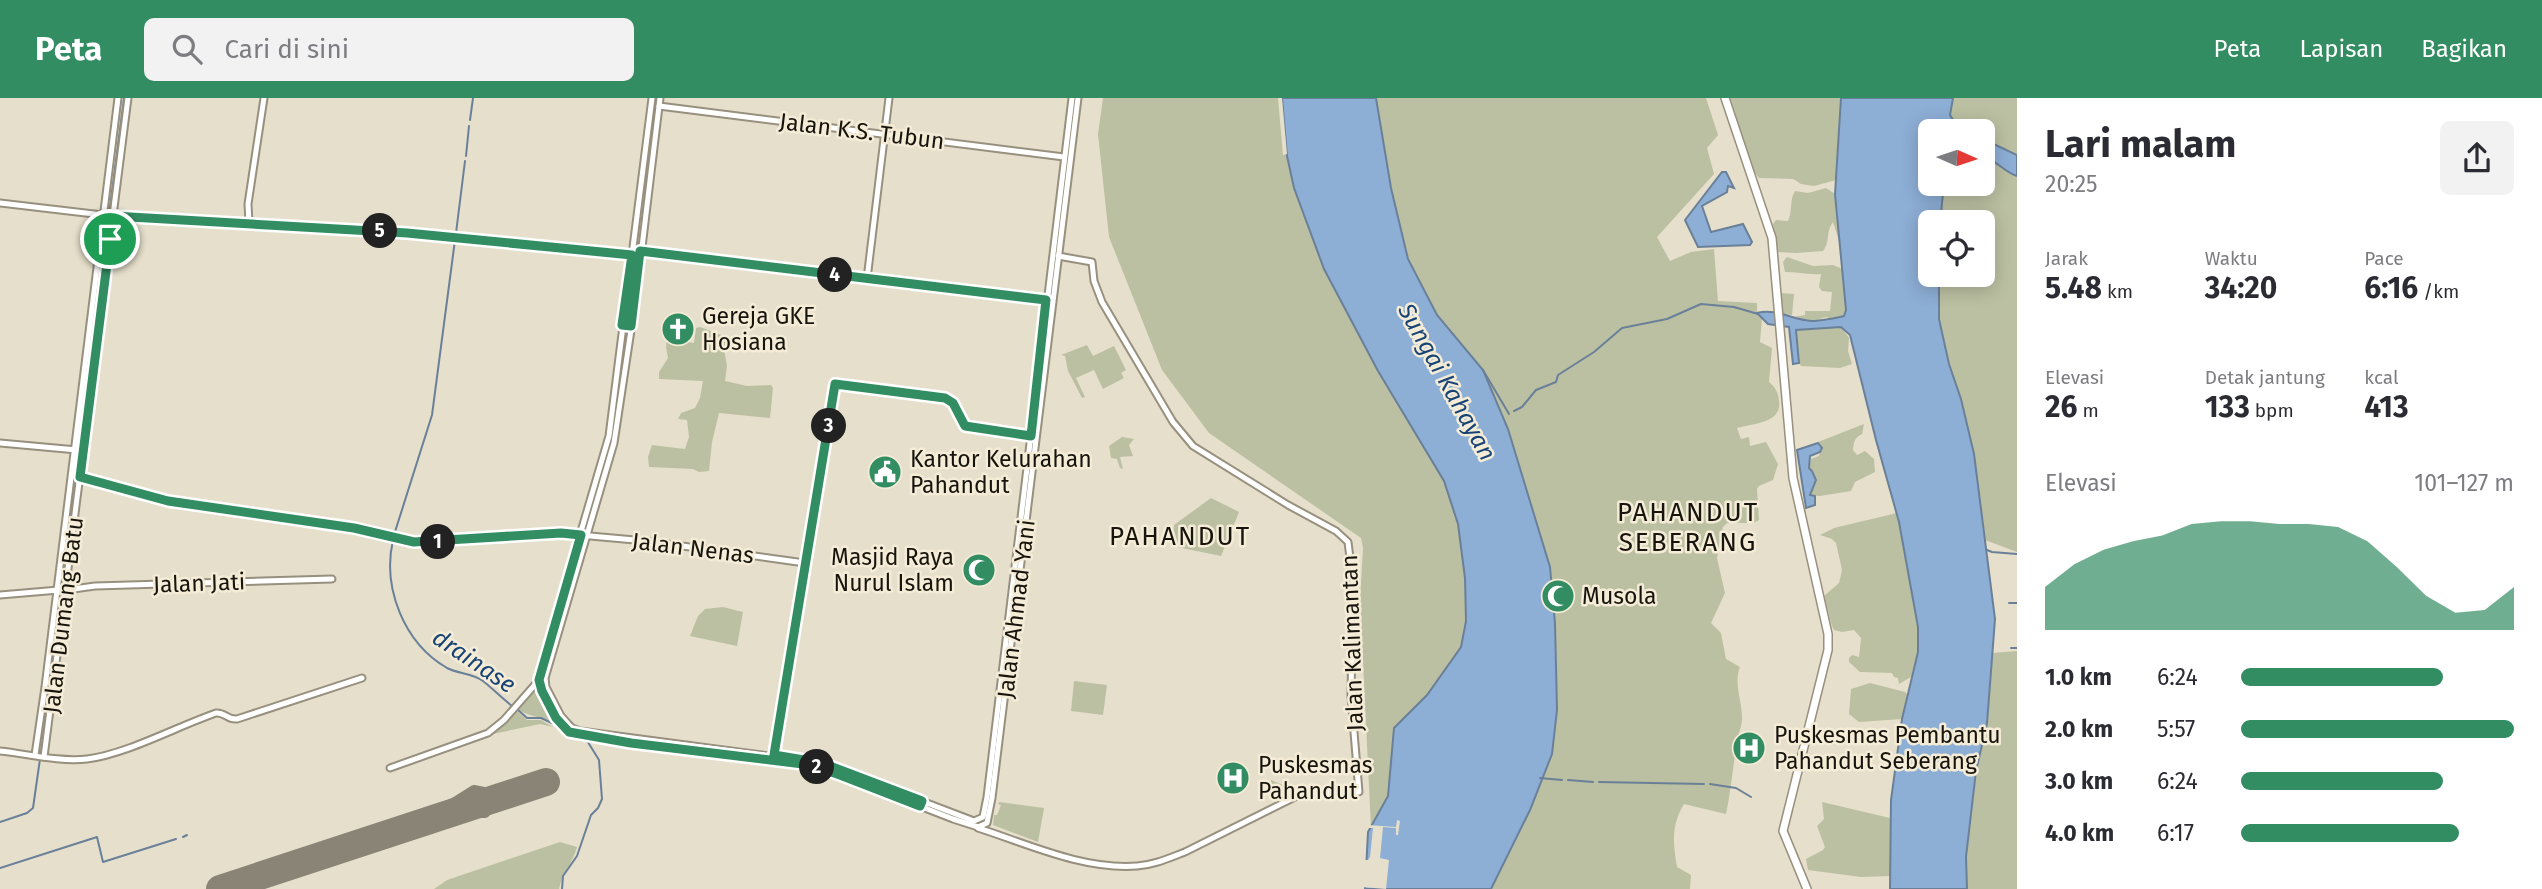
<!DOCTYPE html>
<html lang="id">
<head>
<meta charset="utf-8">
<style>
  :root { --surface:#fff; --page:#f2f2f3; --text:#2b2b33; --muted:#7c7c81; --accent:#338d62 }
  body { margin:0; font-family:"Fira Sans",sans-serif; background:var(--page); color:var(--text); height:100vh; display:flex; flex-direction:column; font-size:26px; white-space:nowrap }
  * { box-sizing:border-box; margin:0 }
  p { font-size:23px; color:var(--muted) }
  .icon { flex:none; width:38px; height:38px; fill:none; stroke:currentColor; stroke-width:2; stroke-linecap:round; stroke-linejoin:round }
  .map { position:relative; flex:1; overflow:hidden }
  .drawer { display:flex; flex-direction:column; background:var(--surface); width:525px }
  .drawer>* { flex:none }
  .needle { width:46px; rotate:93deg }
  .tools { position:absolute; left:1918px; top:21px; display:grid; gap:14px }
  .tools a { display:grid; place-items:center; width:77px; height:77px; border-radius:10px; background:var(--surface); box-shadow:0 4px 18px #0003; font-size:35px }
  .pin { position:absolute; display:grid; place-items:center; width:60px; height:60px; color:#fff; margin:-30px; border:4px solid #fff; border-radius:50%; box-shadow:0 2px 7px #0007 }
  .km { position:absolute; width:35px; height:35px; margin:-18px; border-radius:50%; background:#222; color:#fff; font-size:19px; line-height:35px; text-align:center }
  .round { display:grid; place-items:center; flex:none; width:74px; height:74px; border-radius:10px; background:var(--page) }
  .headline { display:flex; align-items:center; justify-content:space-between; height:119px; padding:0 28px }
  h1 { font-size:38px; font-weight:700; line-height:52px }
  .stats { display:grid; grid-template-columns:repeat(3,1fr); gap:10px; height:119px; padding:7px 28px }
  .stats div { display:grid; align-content:center }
  .stats b { font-size:30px; font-weight:700 }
  .stats small { font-size:19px; font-weight:400 }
  .stats p { font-size:19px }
  .chart { height:196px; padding:14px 28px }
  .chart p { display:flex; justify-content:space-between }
  .chart svg { width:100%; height:126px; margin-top:7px; fill:var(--accent); opacity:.7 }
  ul { padding:0 28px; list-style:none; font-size:23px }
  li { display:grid; grid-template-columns:112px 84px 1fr; align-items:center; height:52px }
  li i { height:18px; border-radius:9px; background:var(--accent) }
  header { display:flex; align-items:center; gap:42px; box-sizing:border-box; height:98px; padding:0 35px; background:var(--accent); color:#fff }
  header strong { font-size:33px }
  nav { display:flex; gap:38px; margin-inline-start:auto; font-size:24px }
  .search { width:490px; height:63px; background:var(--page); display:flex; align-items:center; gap:18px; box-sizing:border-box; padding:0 24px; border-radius:10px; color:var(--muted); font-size:26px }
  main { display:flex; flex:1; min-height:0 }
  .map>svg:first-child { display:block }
</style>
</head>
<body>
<header>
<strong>Peta</strong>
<div class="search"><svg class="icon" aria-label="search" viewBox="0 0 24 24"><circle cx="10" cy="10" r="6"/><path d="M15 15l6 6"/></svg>Cari di sini</div>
<nav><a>Peta</a><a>Lapisan</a><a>Bagikan</a></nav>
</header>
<main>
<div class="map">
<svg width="2017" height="791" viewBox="0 0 2017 791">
  <rect width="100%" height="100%" fill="#e6dfcb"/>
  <g fill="#bcc0a2">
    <path d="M1103,0H1282L1287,58L1349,219L1378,273L1444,383L1458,426L1465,480L1466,523L1461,549L1427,597L1394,630L1388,698L1371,730L1360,502L1363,450L1361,440L1209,335L1162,272L1109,139L1098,36Z"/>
    <path d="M1376,0H1706L1718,37L1707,50L1714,76L1657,139L1670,163L1691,154L1714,151L1718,203L1757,205V215L1762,220L1760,244L1772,250L1769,284C1776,290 1778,294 1779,303C1782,325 1754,325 1737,330L1741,341L1749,339L1750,348L1766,344L1778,366L1773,382L1759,388L1757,391L1759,422L1753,425H1727L1723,429L1717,460L1725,495L1711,525L1721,535L1726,561L1740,569C1733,586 1743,604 1742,623C1741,630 1738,637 1737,644C1733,668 1731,692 1726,716L1684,706C1671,727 1673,746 1677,769L1691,777L1690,791H1491L1530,712L1550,469L1508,331L1483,272L1437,217L1408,161L1391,90Z"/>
    <path d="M1730,0H1841L1836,82L1814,88L1801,86L1793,81L1759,80L1750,68Z"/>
    <path d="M1953,0H2017V57L1983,41V33C1965,33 1959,32 1950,17Z"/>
    <path d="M1983,58C1996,62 2004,74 2017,78V454L1985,442L1974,355L1961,301L1949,266L1939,221V177H1983V124H1940L1943,86H1983Z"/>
    <path d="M1826,90L1835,96L1840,146L1833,124C1825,135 1831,143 1823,153L1796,155L1777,154L1773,126L1776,122L1788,123C1793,112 1789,103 1795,93L1808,95Z"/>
    <path d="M1787,159L1813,168L1833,167L1843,171L1846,212L1844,218L1833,221L1826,219L1813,223L1794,219L1805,217V213H1830L1832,194L1822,193L1819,189L1821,176C1808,177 1797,174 1785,174L1783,164Z"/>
    <path d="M1780,195L1794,196L1792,217L1781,216Z"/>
    <path d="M700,229L721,237L726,241L724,251L727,268L725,283L747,288L771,287L773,290L770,320L719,315L712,344L709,373L699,374L693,371L649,369L648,359L652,347L685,351L689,339L687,322L678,321L681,315L695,310L700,300L703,283L659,281V274L668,260L666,249L667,241L694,245L696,230Z"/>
    <path d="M1841,229L1849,240L1848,253L1852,266L1840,270L1801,268L1799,265L1796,232Z"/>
    <path d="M1087,247L1093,258L1114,248L1126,272L1121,275L1124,280L1103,291L1094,272L1076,280L1085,299L1082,300L1068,273L1065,258L1061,257Z"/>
    <path d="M1864,326L1862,336C1854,340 1854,344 1853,352L1857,357L1865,353L1874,361L1875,374L1855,384L1851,393L1820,398L1810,397L1816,382L1812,372L1809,371L1811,361L1819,358L1821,351L1818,344Z"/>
    <path d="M1122,339L1134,341L1129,347L1133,358L1120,359L1123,371L1120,370L1117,361L1111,360L1109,348Z"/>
    <path d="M1211,400L1239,414L1221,458L1172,448L1174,427Z"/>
    <path d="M1897,415L1918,529V554L1911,579L1899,586L1898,580L1894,579L1892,575L1860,574L1849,564V560L1852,557L1859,559L1861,540L1854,532L1842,534L1834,532L1832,528L1824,498L1839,485L1842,472L1836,445L1832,441L1820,437L1834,430Z"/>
    <path d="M723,509L743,514L737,548L690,538L698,518L705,511Z"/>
    <path d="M2017,553V791H1967L1966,759L1976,673L1987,625L1992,555Z"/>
    <path d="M1074,583L1107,587L1103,617L1071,613Z"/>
    <path d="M1870,585L1905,594L1907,596L1902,621L1859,624L1849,616L1851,591Z"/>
    <path d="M535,591L536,592L553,624C540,618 528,619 516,610Z"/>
    <path d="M516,612L527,622H541L553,629L540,626L493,636Z"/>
    <path d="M1271,682L1292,691V692L1271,703Z"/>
    <path d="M999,704L1044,710L1038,744L993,727L994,717H997L1001,707L998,706Z"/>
    <path d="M1822,704L1890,720L1891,778L1861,779L1808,772L1806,761L1823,752L1825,749L1817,728L1824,721Z"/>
    <path d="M560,744L577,749C573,765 562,775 559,791H434L447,782Z"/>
  </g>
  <g fill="#8daed5" stroke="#6a8099" stroke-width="2">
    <path d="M1282,0H1376L1391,90L1408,161L1437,217L1483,272L1508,331L1550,469L1555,525L1557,612L1552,656L1530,712L1491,791H1365L1368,734L1388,698L1394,630L1427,597L1461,549L1466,523L1465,480L1458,426L1444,383L1378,273L1324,171L1294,90L1287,58Z"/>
    <path d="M1841,0H1953L1950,17L1957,28L1966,33H1930V86H1944L1940,124H1930V177H1939V221L1949,266L1961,301L1974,356L1995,521L1987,625L1976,673L1966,759L1967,791H1890L1891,702L1902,621L1918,554V529L1899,424L1876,342L1850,237L1841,229L1796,232L1799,265L1793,266L1789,229L1768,226L1757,215C1777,210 1792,222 1812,223C1818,223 1837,220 1844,218L1846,212L1835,96Z"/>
    <path d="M1983,41L2017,57V78C2004,74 1996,62 1983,58Z"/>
    <path d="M1722,74H1726L1734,90L1728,88L1727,94L1702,108L1711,134L1743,126L1752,144L1750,147L1698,149L1685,122Z"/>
    <path d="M1818,345L1822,350L1820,354L1810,358L1809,370L1812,373L1816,382L1810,397L1815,398V407L1806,410L1797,352Z"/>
  </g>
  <g fill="#e6dfcb">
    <path d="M1278,0H1282L1287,56L1283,57Z"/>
    <path d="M1397,722L1400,723L1398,737H1396V730L1383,729L1380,760L1389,762L1386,791L1362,789L1365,762H1368L1370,759L1373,730H1368V727L1396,729Z"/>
  </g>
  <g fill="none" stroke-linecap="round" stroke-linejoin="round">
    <g stroke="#6a8099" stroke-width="2">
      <path d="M470,22L473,0"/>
      <path d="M466,58L469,28"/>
      <path d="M456,135L465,63"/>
      <path d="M1483,272L1509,316"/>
      <path d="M1514,313L1522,309L1536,292L1556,284L1558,277L1594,254L1622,230L1667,221L1701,206L1734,209L1758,216"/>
      <path d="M79,350L124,0"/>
      <path d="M394,437L432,317L455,142"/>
      <path d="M393,442C382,490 404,545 447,570C458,576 473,575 483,583C493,591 502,600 512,608"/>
      <path d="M1987,452L1992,454L2017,456"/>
      <path d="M2009,505H2017"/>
      <path d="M2011,550H2017"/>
      <path d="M517,611L527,620H541L554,626L568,639L586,641L599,662L602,701L598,710L591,717L577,758L563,778L562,791"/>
      <path d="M41,655L78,355"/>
      <path d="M1540,680L1562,682"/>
      <path d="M1568,682L1593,684"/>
      <path d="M1599,684L1704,686"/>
      <path d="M1710,686L1736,690L1751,699"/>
      <path d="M0,724L27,715L33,710L40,661"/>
      <path d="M183,739L187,737"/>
      <path d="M0,770L97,739L103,764L176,741"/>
    </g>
    <path stroke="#8a8476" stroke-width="10" d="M420,726L474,692L484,694L488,699L490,709L485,715H476L468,710"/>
    <path stroke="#8a8476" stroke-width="28" d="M220,791L546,684"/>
    <defs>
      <g id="secondary">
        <path d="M652,0L609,338L545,556L539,582L542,593L556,620L569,634L631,645L808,667L840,677L953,721L978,729L987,725L992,700L1078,0"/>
        <path d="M660,0L636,199L614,345L545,580L546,589L561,618L572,630L580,633L822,665L974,723L983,719L987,699L1072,0"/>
        <path d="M659,8L1064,59"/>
        <path d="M0,105L111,118L407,135L632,157"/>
        <path d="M249,125L248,106L264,0"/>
        <path d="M640,153L1046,202"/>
        <path d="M867,181L889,0"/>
        <path d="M0,345L77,352"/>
        <path d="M80,379L168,403L352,430L414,444L568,436L646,443L805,465"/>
        <path d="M66,492L95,488L332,481"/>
        <path d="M0,497L59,492"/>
        <path d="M0,653C28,656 59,664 87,661C127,656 178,628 216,615C225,614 227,622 237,621L362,580"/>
        <path d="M35,657L45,589L118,0"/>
        <path d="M774,657L835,286L945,300L953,305L965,328L1031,338"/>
        <path d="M44,659L128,0"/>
        <path d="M390,670L488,635L504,622L539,582"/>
        <path d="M978,730C1028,746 1083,772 1137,768C1154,767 1169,760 1185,754L1303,695L1359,694L1351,598L1353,484L1348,444L1336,433L1288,407L1193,348L1173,324L1102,204L1094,183L1092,164L1058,158"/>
      </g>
      <path id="highway" d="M1725,0L1772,140L1793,380L1828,536V552L1783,733L1807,791"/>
    </defs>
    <use href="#secondary" stroke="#98907e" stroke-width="9"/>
    <use href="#highway" stroke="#98907e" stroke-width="10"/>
    <use href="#secondary" stroke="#fff" stroke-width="5"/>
    <use href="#highway" stroke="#fff" stroke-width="7"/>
  </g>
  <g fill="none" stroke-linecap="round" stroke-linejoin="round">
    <defs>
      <path id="route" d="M113,118L407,135L632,157L622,227L631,228L640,153L1046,202L1031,338L965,328L953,305L945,300L835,286L774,657L822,665L922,703L920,708L840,677L811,667L631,645L569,634L556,620L542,593L539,582L581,437L561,435L414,444L354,430L168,403L80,379Z"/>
    </defs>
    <use href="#route" stroke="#fff" stroke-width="14"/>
    <use href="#route" stroke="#338d62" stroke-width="9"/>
  </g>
  <defs>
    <symbol id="church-disc" viewBox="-11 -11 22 22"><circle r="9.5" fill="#338d62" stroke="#f4ecd7"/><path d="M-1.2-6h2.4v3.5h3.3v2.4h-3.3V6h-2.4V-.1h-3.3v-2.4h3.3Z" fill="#fff"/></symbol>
    <symbol id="civic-disc" viewBox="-11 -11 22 22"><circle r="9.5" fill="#338d62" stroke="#f4ecd7"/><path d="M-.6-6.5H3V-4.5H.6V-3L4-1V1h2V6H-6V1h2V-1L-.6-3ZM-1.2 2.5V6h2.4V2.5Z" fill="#fff"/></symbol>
    <symbol id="mosque-disc" viewBox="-11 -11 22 22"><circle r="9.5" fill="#338d62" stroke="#f4ecd7"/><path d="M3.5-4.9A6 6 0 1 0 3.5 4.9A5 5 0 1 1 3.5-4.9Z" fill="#fff"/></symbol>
    <symbol id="hospital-disc" viewBox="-11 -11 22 22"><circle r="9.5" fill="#338d62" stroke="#f4ecd7"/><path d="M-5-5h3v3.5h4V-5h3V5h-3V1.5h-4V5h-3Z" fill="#fff"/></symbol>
  </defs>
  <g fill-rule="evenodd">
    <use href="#church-disc" x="659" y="212" width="38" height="38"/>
    <use href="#civic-disc" x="866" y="355" width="38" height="38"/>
    <use href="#mosque-disc" x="960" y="453" width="38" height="38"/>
    <use href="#mosque-disc" x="1539" y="479" width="38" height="38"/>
    <use href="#hospital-disc" x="1730" y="631" width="38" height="38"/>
    <use href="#hospital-disc" x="1214" y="661" width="38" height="38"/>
  </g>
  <g text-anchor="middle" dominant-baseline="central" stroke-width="5" stroke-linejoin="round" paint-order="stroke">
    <g font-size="23" fill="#17140d" stroke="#f4ecd7">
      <text transform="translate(862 33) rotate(7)">Jalan K.S. Tubun</text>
      <text transform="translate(693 450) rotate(7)">Jalan Nenas</text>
      <text transform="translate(199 485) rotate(-2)">Jalan Jati</text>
      <text transform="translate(1016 511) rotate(-83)">Jalan Ahmad Yani</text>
      <text transform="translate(63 517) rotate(-83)">Jalan Dumang Batu</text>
      <text transform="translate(1352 545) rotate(-92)">Jalan Kalimantan</text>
    </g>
    <g font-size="23" fill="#17140d" stroke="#f4ecd7" text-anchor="start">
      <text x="702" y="218">Gereja GKE<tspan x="702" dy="26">Hosiana</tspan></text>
      <text x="910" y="361">Kantor Kelurahan<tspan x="910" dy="26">Pahandut</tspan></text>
      <text x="954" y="459" text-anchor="end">Masjid Raya<tspan x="954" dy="26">Nurul Islam</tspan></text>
      <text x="1582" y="498">Musola</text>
      <text x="1774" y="637">Puskesmas Pembantu<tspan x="1774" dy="26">Pahandut Seberang</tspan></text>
      <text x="1258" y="667">Puskesmas<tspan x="1258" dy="26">Pahandut</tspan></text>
    </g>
    <g font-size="24" font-style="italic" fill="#174375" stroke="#f4ecd7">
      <text transform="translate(1447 284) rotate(61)">Sungai Kahayan</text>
      <text transform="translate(474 563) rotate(34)">drainase</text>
    </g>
    <g font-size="26" letter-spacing="2" fill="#17140d" stroke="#f4ecd7">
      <text x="1688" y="414">PAHANDUT<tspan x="1688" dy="30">SEBERANG</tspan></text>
      <text x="1180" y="438">PAHANDUT</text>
    </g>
  </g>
</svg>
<div class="tools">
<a><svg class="needle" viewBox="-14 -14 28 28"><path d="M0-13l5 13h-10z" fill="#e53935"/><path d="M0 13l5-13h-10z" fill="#7c7c81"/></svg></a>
<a><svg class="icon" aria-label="locate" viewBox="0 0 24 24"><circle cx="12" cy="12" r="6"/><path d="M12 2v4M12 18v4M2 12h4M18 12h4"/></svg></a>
</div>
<div class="pin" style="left:110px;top:141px;background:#1e9e55"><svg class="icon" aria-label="arrive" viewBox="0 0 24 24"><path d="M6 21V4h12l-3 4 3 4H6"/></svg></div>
<b class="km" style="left:438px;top:444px">1</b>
<b class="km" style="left:817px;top:669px">2</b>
<b class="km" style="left:829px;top:328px">3</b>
<b class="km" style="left:835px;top:177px">4</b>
<b class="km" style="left:380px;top:133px">5</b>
</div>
<section class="drawer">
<div class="headline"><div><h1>Lari malam</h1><p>20:25</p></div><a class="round"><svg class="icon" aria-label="share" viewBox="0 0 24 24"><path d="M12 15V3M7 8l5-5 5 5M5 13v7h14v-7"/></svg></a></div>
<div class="stats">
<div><p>Jarak</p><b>5.48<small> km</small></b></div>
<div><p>Waktu</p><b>34:20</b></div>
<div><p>Pace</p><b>6:16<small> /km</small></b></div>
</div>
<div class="stats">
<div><p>Elevasi</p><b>26<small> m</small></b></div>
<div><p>Detak jantung</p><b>133<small> bpm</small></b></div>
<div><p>kcal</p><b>413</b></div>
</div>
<div class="chart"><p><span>Elevasi</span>101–127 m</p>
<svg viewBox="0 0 160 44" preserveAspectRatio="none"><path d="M0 44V29L10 21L20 16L30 13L40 11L50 7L60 6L70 6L80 7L90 7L100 8L110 13L120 22L130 32L140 38L150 37L160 29V44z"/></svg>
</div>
<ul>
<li><b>1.0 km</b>6:24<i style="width:74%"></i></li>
<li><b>2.0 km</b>5:57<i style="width:100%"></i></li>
<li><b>3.0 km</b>6:24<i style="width:74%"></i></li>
<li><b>4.0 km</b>6:17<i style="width:80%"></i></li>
</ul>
</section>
</main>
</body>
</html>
